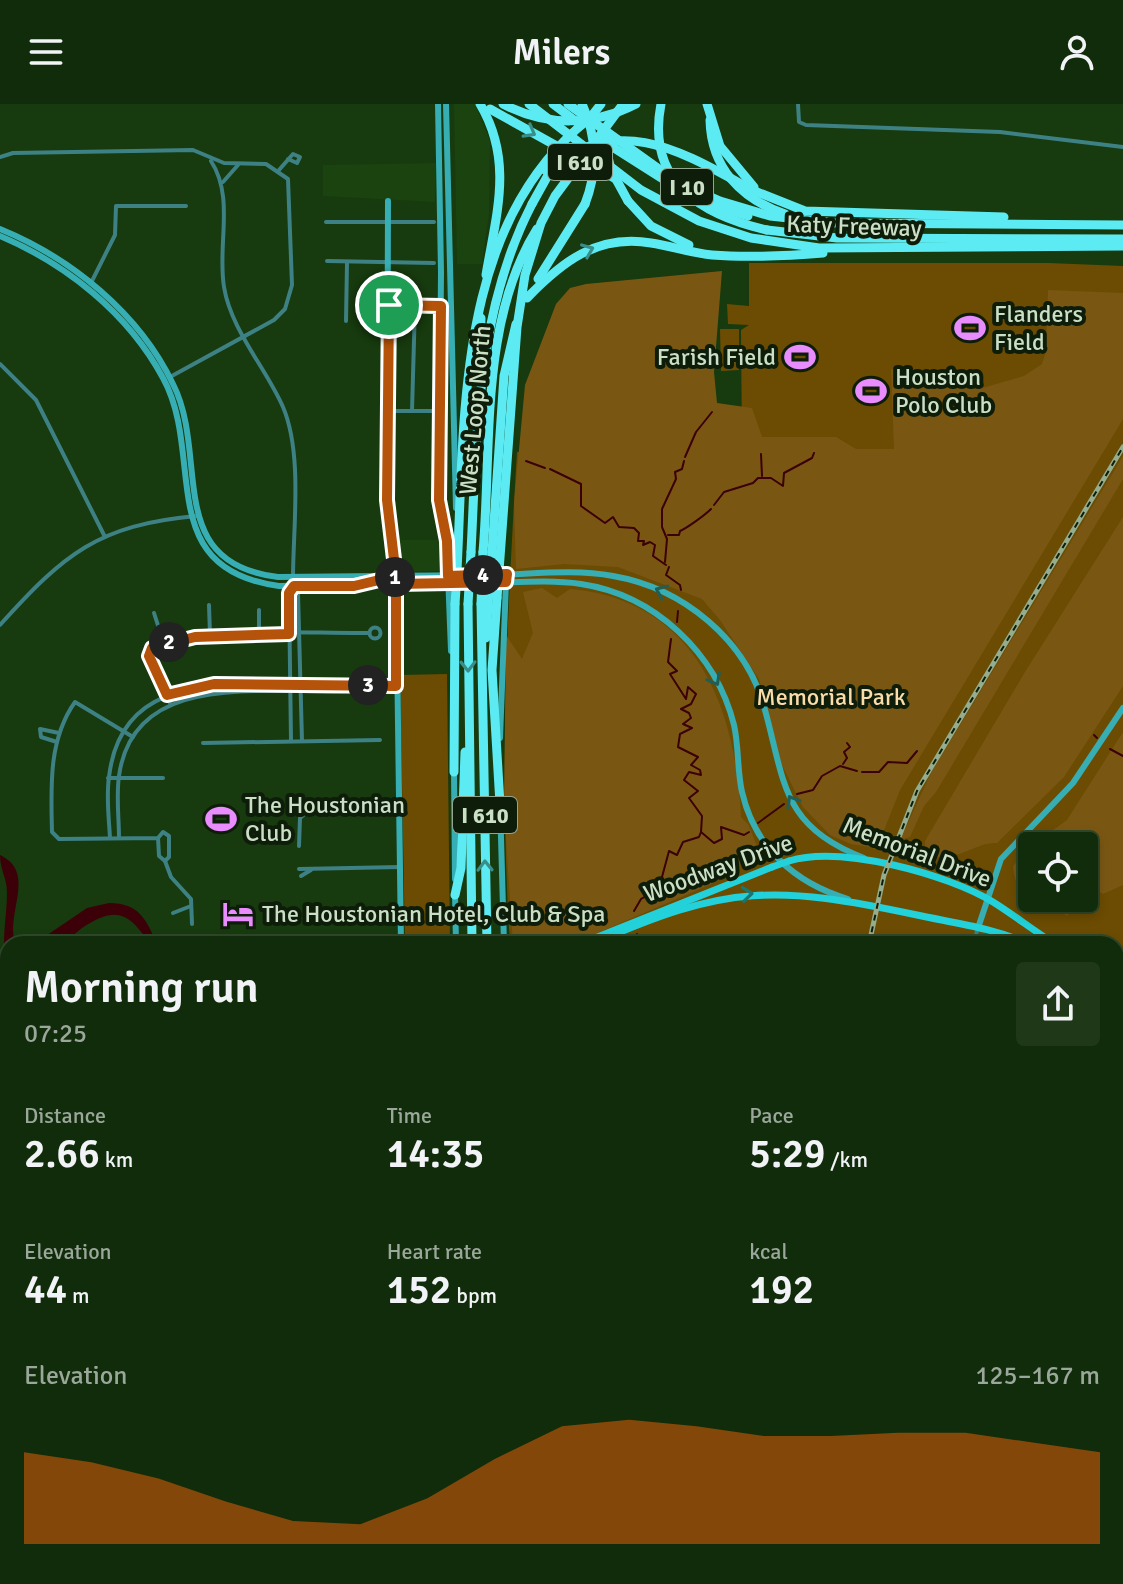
<!DOCTYPE html>
<html lang="en">
<head>
<meta charset="utf-8">
<style>
  :root { --surface:#112c0a; --page:#1e3818; --text:#f1f3f6; --muted:#9ca79c; --line:#30482b; --accent:#b45309 }
  body { margin:0; font-family:Signika,sans-serif; background:var(--page); color:var(--text); height:100vh; display:flex; flex-direction:column; font-size:30px; white-space:nowrap }
  * { box-sizing:border-box; margin:0 }
  p { font-size:26px; color:var(--muted) }
  .icon { flex:none; width:44px; height:44px; fill:none; stroke:currentColor; stroke-width:2; stroke-linecap:round; stroke-linejoin:round }
  .map { position:relative; flex:1; overflow:hidden }
  .panel { position:absolute; left:0px; top:832px; width:1124px; height:648px; display:flex; flex-direction:column; background:var(--surface); border-radius:24px 24px 0 0; box-shadow:0 4px 12px #0003,0 0 0 2px var(--line) }
  .panel>* { flex:none }
  .controls { position:absolute; left:1018px; top:728px; display:grid; gap:16px }
  .controls a { display:grid; place-items:center; width:80px; height:80px; border-radius:8px; background:var(--surface); box-shadow:0 4px 12px #0003,0 0 0 2px var(--line); font-size:40px }
  .pin { position:absolute; display:grid; place-items:center; width:68px; height:68px; color:#fff; margin:-34px; border:4px solid #fff; border-radius:50%; box-shadow:0 2px 8px #0007 }
  .km { position:absolute; width:40px; height:40px; margin:-20px; border-radius:50%; background:#222; color:#fff; font-size:22px; line-height:40px; text-align:center }
  .round { display:grid; place-items:center; flex:none; width:84px; height:84px; border-radius:8px; background:var(--page) }
  .summary { display:flex; align-items:center; justify-content:space-between; height:136px; padding:0 24px }
  h1 { font-size:44px; font-weight:600; line-height:60px }
  .metrics { display:grid; grid-template-columns:repeat(3,1fr); gap:12px; height:136px; padding:8px 24px }
  .metrics div { display:grid; align-content:center }
  .metrics b { font-size:40px; font-weight:600 }
  .metrics small { font-size:22px; font-weight:400 }
  .metrics p { font-size:22px }
  .chart { height:224px; padding:16px 24px }
  .chart p { display:flex; justify-content:space-between }
  .chart svg { width:100%; height:144px; margin-top:8px; fill:var(--accent); opacity:.7 }
  header { display:flex; justify-content:space-between; align-items:center; height:104px; padding:0 24px; background:var(--surface); font-size:36px; font-weight:600 }
  .map>svg:first-child { display:block }
</style>
</head>
<body>
<header><svg class="icon" aria-label="menu" viewBox="0 0 24 24"><path d="M4 6h16M4 12h16M4 18h16"/></svg>Milers<svg class="icon" aria-label="person" viewBox="0 0 24 24"><circle cx="12" cy="8" r="4"/><path d="M4 21q1-7 8-7t8 7"/></svg></header>
<div class="map">
<svg width="1123" height="1480" viewBox="0 0 1123 1480">
  <rect width="100%" height="100%" fill="#173a0e"/>
  <g fill="#1a4310">
    <path d="M454,0H475L490,37L489,110L482,160H457Z"/>
    <path d="M436,59L435,98L323,92V61Z"/>
    <path d="M393,436H442L444,464L442,467L398,468Z"/>
  </g>
  <g fill="#6c4c02" fill-rule="evenodd">
    <path d="M749,159H1049L1123,162V1480H766L753,1472H1116V840H510C499,676 507,512 517,348L742,347L741,226L749,221L728,220L727,200L749,202ZM1032,742H1084V794H1032Z"/>
    <path d="M720,225H739V266L721,267Z"/>
    <path d="M447,570L450,840H405L400,571Z"/>
  </g>
  <g fill="#795713">
    <path d="M722,167L714,268L717,299L752,304L762,333H836L856,345H894L891,265L904,267L907,281L951,279L979,285L1024,272L1042,260L1046,248L1048,186L1123,189V315L900,686L877,744L851,740L830,731L803,703L781,659L759,575L720,516L702,495L618,463L564,460L516,465L514,399L525,281L556,200L570,184L586,180Z"/>
    <path d="M1123,352V375L936,688L924,702L910,733L900,736L931,669Z"/>
    <path d="M1123,413V582L1064,673L997,739C973,737 945,768 925,745V737L1025,568Z"/>
    <path d="M542,484L557,494L570,485C696,496 736,603 741,713L748,720L763,757L756,759L747,751L716,778L572,840H513L504,705L506,531L522,555L533,529L523,488Z"/>
    <path d="M1123,628V781L1103,790L1091,782L1084,785V742H1032V794H1065L1068,812C1040,799 1015,795 1013,762L1031,742L1067,716Z"/>
    <path d="M1116,1090L1123,1091V1480H905L904,1472H1116Z"/>
  </g>
  <g fill="#3c0008">
    <path d="M0,751C38,769 4,811 16,840H8V864C0,840 7,815 7,788C7,774 0,766 0,751Z"/>
    <path d="M109,799C139,799 146,815 157,840H150C129,809 117,801 82,824C75,829 68,837 60,839C53,842 42,840 34,840L87,804Z"/>
  </g>
  <g fill="none" stroke-linecap="round" stroke-linejoin="round">
    <g stroke="#3c0008" stroke-width="2">
      <path d="M761,350L762,372"/>
      <path d="M685,353L696,328L712,308"/>
      <path d="M526,357L545,364"/>
      <path d="M550,365L581,380V402L605,419L613,413L619,423L634,424L639,429L638,437H644L643,441L650,438L655,441L653,452L666,461"/>
      <path d="M714,401L724,388L753,379L758,374H771L783,382L784,369L812,354L814,349"/>
      <path d="M668,431H679L680,427C687,424 705,411 711,405"/>
      <path d="M665,458L667,435L662,423V405L676,375L675,368L682,365L684,357"/>
      <path d="M669,463L666,471L680,481L681,486"/>
      <path d="M677,518L678,507"/>
      <path d="M671,535L668,558L677,567L670,570L686,595L688,583L696,590L691,600L681,605L689,609L691,614L683,620L692,624L680,630L678,643L698,653L691,661L700,666L701,671L689,668L684,676L698,687L689,694L702,712L701,728"/>
      <path d="M1094,631L1097,634"/>
      <path d="M1110,645L1123,652"/>
      <path d="M843,660L847,654L844,648L850,643L847,639"/>
      <path d="M862,668H879L888,658L907,659L917,647"/>
      <path d="M797,690L813,686L822,672L840,662L857,667"/>
      <path d="M758,719L784,700"/>
      <path d="M634,807L641,795L666,780L662,773L669,747L677,751L683,738L699,733L701,728L714,739L722,735L721,723L744,731L749,728"/>
      <path d="M637,830L639,840"/>
      <path d="M1116,975H1123"/>
      <path d="M1116,1183L1122,1111V1100L1116,1096"/>
      <path d="M1116,1198L1122,1205L1116,1218L1123,1226"/>
      <path d="M780,1472V1480"/>
      <path d="M900,1472L905,1480"/>
    </g>
    <g stroke="#32532a" stroke-width="7" stroke-dasharray="7 3.5" stroke-linecap="butt">
      <path d="M1116,872L1123,876"/>
      <path d="M1116,885L1123,889"/>
    </g>
    <g stroke="#3e8184" stroke-width="4">
      <path d="M798,0L799,18L806,21L1000,28L1123,43"/>
      <path d="M0,53L13,49L193,46L224,59L266,60L288,75L292,181L285,205L274,216L170,273"/>
      <path d="M211,57C235,94 217,141 224,183C231,226 266,264 283,303C303,350 293,424 293,474L298,489L302,637"/>
      <path d="M279,66L293,50L300,53L297,59L288,55"/>
      <path d="M223,78L238,61"/>
      <path d="M326,118H434"/>
      <path d="M327,157L434,159"/>
      <path d="M91,179L115,131L116,102H186"/>
      <path d="M389,201L450,202"/>
      <path d="M346,217L347,159"/>
      <path d="M0,260L36,296L104,431"/>
      <path d="M387,307H440"/>
      <path d="M412,307L415,201"/>
      <path d="M209,501L210,531"/>
      <path d="M259,506V531"/>
      <path d="M154,509L164,540"/>
      <path d="M0,521C64,450 98,421 196,412"/>
      <circle cx="375" cy="529" r="5.5"/>
      <path d="M170,599L149,552L152,544C210,521 306,530 369,529"/>
      <path d="M133,633L75,598C48,636 51,684 52,728L59,735L158,734L163,728L169,732V753L165,757L159,752L158,734"/>
      <path d="M291,637L289,489L294,482"/>
      <path d="M57,638L41,633L40,625L59,629"/>
      <path d="M203,639L380,636"/>
      <path d="M108,674H163"/>
      <path d="M110,734C109,715 106,693 109,673C120,579 202,581 274,580C310,579 361,574 396,582"/>
      <path d="M119,734C119,714 116,692 119,672C136,547 311,603 395,582"/>
      <path d="M299,742L300,714L309,706L399,704"/>
      <path d="M165,757L171,773L191,795L192,820"/>
      <path d="M299,765L401,763"/>
      <path d="M301,772L311,766"/>
      <path d="M173,809L191,802"/>
      <path d="M973,840L978,824"/>
      <path d="M0,895L8,892"/>
      <path d="M0,1201L8,1200"/>
      <path d="M0,1371L8,1365"/>
      <path d="M0,1392H8"/>
      <path d="M0,1463L8,1462"/>
      <path d="M162,1472V1480"/>
      <path d="M186,1472L211,1480"/>
      <path d="M278,1472L287,1480"/>
      <path d="M114,1480L132,1472"/>
      <path d="M214,1480L240,1472"/>
    </g>
    <g stroke="#36aeb4" stroke-width="6">
      <path d="M438,0L441,168L439,396L447,444L451,547"/>
      <path d="M446,0L456,404"/>
      <path d="M388,97L387,393L396,472L401,840"/>
      <path d="M0,125C71,154 139,209 173,280C210,353 162,459 278,473L485,471"/>
      <path d="M0,132C66,160 128,209 163,274C206,352 152,465 279,482L484,479"/>
      <path d="M496,471C534,470 575,465 613,472C683,484 747,536 765,606C785,679 782,723 864,754"/>
      <path d="M496,479C524,478 553,476 581,480C655,491 716,549 734,621C739,643 737,666 742,688C755,744 795,779 848,795"/>
      <path d="M500,634L506,478"/>
      <path d="M454,667L455,775"/>
      <path d="M500,698L504,840"/>
      <path d="M455,790L456,840"/>
      <path d="M978,824L1001,755L1073,679L1123,604"/>
      <path d="M0,1146L8,1145"/>
      <path d="M0,1151H8"/>
      <path d="M101,1472L102,1480"/>
      <path d="M386,1472V1480"/>
      <path d="M570,1472L575,1480"/>
      <path d="M525,1474L564,1472"/>
      <path d="M392,1480V1472"/>
      <path d="M478,1480V1472"/>
    </g>
    <g stroke="#22d1d9" stroke-width="7">
      <path d="M789,757C841,741 947,770 993,798C1014,811 1034,827 1055,840"/>
      <path d="M580,840L772,763"/>
      <path d="M593,840C726,780 777,781 917,811C954,819 994,824 1029,840"/>
    </g>
    <g stroke="#5debf3" stroke-width="9">
      <path d="M480,0C514,57 496,111 486,171"/>
      <path d="M529,0L641,86L699,117L751,134L819,144L1123,142"/>
      <path d="M553,0L578,19"/>
      <path d="M568,0L677,78L720,97L770,112L835,119L1123,121"/>
      <path d="M490,5L616,75"/>
      <path d="M590,14L601,0"/>
      <path d="M710,16C711,64 741,95 785,110"/>
      <path d="M603,37L688,91"/>
      <path d="M752,86L805,107L1004,113"/>
      <path d="M628,97L651,122L689,141"/>
      <path d="M705,99L748,112"/>
      <path d="M767,126L837,134L1123,135"/>
      <path d="M538,175L585,100"/>
      <path d="M527,194C562,158 597,130 651,139C671,142 691,149 712,151C749,154 786,152 823,149"/>
      <path d="M480,255L481,214"/>
      <path d="M471,448C477,329 476,208 532,100"/>
      <path d="M483,448C492,343 479,218 537,125"/>
      <path d="M492,448L504,272L516,220"/>
      <path d="M497,494L492,566L500,700"/>
      <path d="M468,500L472,840"/>
      <path d="M481,500L487,840"/>
      <path d="M486,534L488,500"/>
      <path d="M454,668L455,500"/>
      <path d="M455,791L461,764L465,648"/>
      <path d="M485,1472V1480"/>
      <path d="M493,1472V1480"/>
      <path d="M509,1472V1480"/>
      <path d="M518,1472V1480"/>
    </g>
    <defs>
      <g id="rail">
        <path d="M869,840L884,771L917,687L1123,343"/>
        <path d="M875,1472L876,1480"/>
      </g>
    </defs>
    <use href="#rail" stroke="#93ad8e" stroke-width="5"/>
    <use href="#rail" stroke="#0e1d0a" stroke-width="2" stroke-dasharray="6" stroke-linecap="butt"/>
    <path stroke="#22d1d9" stroke-width="7" d="M772,763L789,757"/>
    <g stroke="#5debf3" stroke-width="9">
      <path d="M503,0C547,23 593,22 636,0"/>
      <path d="M582,0C597,32 598,67 585,100"/>
      <path d="M661,0C646,78 701,111 767,126"/>
      <path d="M707,0L720,42L754,83"/>
      <path d="M604,35L611,66L628,97"/>
      <path d="M545,66C620,8 681,47 752,86"/>
      <path d="M532,100L552,64"/>
      <path d="M497,494L517,223L525,171L541,119L555,92L623,0"/>
      <path d="M455,500C467,339 446,126 590,14"/>
      <path d="M468,500L471,448"/>
      <path d="M481,500L483,448"/>
      <path d="M488,500L492,448"/>
    </g>
  </g>
  <defs><path id="oneway-chevron" d="M-2-3.5L2.5 0L-2 3.5" fill="none" stroke-width="1.6" stroke-linecap="round" stroke-linejoin="round" transform="scale(2)"/></defs>
  <g stroke="#398e8a">
    <use href="#oneway-chevron" transform="translate(530 28) rotate(29)"/>
    <use href="#oneway-chevron" transform="translate(588 146) rotate(-22)"/>
    <use href="#oneway-chevron" transform="translate(468 562) rotate(89)"/>
    <use href="#oneway-chevron" transform="translate(485 762) rotate(-91)"/>
  </g>
  <g stroke="#205e56">
    <use href="#oneway-chevron" transform="translate(661 487) rotate(-156)"/>
    <use href="#oneway-chevron" transform="translate(715 576) rotate(61)"/>
    <use href="#oneway-chevron" transform="translate(792 697) rotate(-121)"/>
  </g>
  <use stroke="#187772" href="#oneway-chevron" transform="translate(747 790) rotate(-6)"/>
  <g fill="none" stroke-linecap="round" stroke-linejoin="round">
    <defs>
      <path id="route" d="M389,201L441,202L439,396L447,437L448,472L507,470L506,478L396,480V582L214,580L167,591L149,552L152,544L195,533L289,530V489L294,482H354L396,472L387,396Z"/>
    </defs>
    <use href="#route" stroke="#fff" stroke-width="16"/>
    <use href="#route" stroke="#b45309" stroke-width="10"/>
  </g>
  <defs>
    <symbol id="stadium-bare" viewBox="-9 -9 18 18"><path d="M0-5a6.5 5 0 1 0 0 10a6.5 5 0 1 0 0-10ZM-3.5-1.8h7v3.6h-7Z" fill="#e98dfe" stroke="#0e1d0a" stroke-width="2.5" paint-order="stroke"/></symbol>
    <symbol id="hotel-bare" viewBox="-9 -9 18 18"><path d="M-6-4.5h1.5V1H6V5H4.5V3h-9V5H-6ZM-4 0a1.8 1.8 0 1 1 3.6 0ZM.5 0V-2.5h3Q6-2.5 6 0Z" fill="#e98dfe" stroke="#0e1d0a" stroke-width="2.5" paint-order="stroke"/></symbol>
  </defs>
  <g fill-rule="evenodd">
    <use href="#stadium-bare" x="948" y="202" width="44" height="44"/>
    <use href="#stadium-bare" x="778" y="231" width="44" height="44"/>
    <use href="#stadium-bare" x="849" y="265" width="44" height="44"/>
    <use href="#stadium-bare" x="199" y="693" width="44" height="44"/>
    <use href="#hotel-bare" x="216" y="788" width="44" height="44"/>
  </g>
  <g text-anchor="middle" dominant-baseline="central" stroke-width="8" stroke-linejoin="round" paint-order="stroke">
    <g fill="#0e1d0a" stroke="#92a58e" stroke-width="2">
      <rect x="548" y="40" width="64" height="36" rx="6"/>
      <rect x="661" y="65" width="52" height="36" rx="6"/>
      <rect x="453" y="693" width="64" height="36" rx="6"/>
    </g>
    <g font-size="22" font-weight="bold" fill="#cadfc6">
      <text x="580" y="58">I 610</text>
      <text x="687" y="83">I 10</text>
      <text x="485" y="711">I 610</text>
    </g>
    <g font-size="24" fill="#cadfc6" stroke="#0e1d0a">
      <text transform="translate(854 122) rotate(2)">Katy Freeway</text>
      <text transform="translate(475 306) rotate(-85)">West Loop North</text>
      <text transform="translate(917 748) rotate(21)">Memorial Drive</text>
      <text transform="translate(718 764) rotate(-20)">Woodway Drive</text>
    </g>
    <g font-size="24" fill="#cadfc6" stroke="#0e1d0a" text-anchor="start">
      <text x="994" y="210">Flanders<tspan x="994" dy="28">Field</tspan></text>
      <text x="776" y="253" text-anchor="end">Farish Field</text>
      <text x="895" y="273">Houston<tspan x="895" dy="28">Polo Club</tspan></text>
      <text x="245" y="701">The Houstonian<tspan x="245" dy="28">Club</tspan></text>
      <text x="262" y="810">The Houstonian Hotel, Club &amp; Spa</text>
    </g>
    <g font-size="24" fill="#fadcaa" stroke="#0e1d0a">
      <text x="831" y="593">Memorial Park</text>
    </g>
  </g>
</svg>
<div class="controls">
<a><svg class="icon" aria-label="locate" viewBox="0 0 24 24"><circle cx="12" cy="12" r="6"/><path d="M12 2v4M12 18v4M2 12h4M18 12h4"/></svg></a>
</div>
<div class="pin" style="left:389px;top:201px;background:#1e9e55"><svg class="icon" aria-label="arrive" viewBox="0 0 24 24"><path d="M6 21V4h12l-3 4 3 4H6"/></svg></div>
<b class="km" style="left:395px;top:473px">1</b>
<b class="km" style="left:169px;top:538px">2</b>
<b class="km" style="left:368px;top:581px">3</b>
<b class="km" style="left:483px;top:471px">4</b>
<section class="panel">
<div class="summary"><div><h1>Morning run</h1><p>07:25</p></div><a class="round"><svg class="icon" aria-label="share" viewBox="0 0 24 24"><path d="M12 15V3M7 8l5-5 5 5M5 13v7h14v-7"/></svg></a></div>
<div class="metrics">
<div><p>Distance</p><b>2.66<small> km</small></b></div>
<div><p>Time</p><b>14:35</b></div>
<div><p>Pace</p><b>5:29<small> /km</small></b></div>
</div>
<div class="metrics">
<div><p>Elevation</p><b>44<small> m</small></b></div>
<div><p>Heart rate</p><b>152<small> bpm</small></b></div>
<div><p>kcal</p><b>192</b></div>
</div>
<div class="chart"><p><span>Elevation</span>125–167 m</p>
<svg viewBox="0 0 160 44" preserveAspectRatio="none"><path d="M0 44V16L10 19L20 24L30 31L40 37L50 38L60 30L70 18L80 8L90 6L100 8L110 11L120 11L130 10L140 10L150 13L160 16V44z"/></svg>
</div>
</section>
</div>
</body>
</html>
